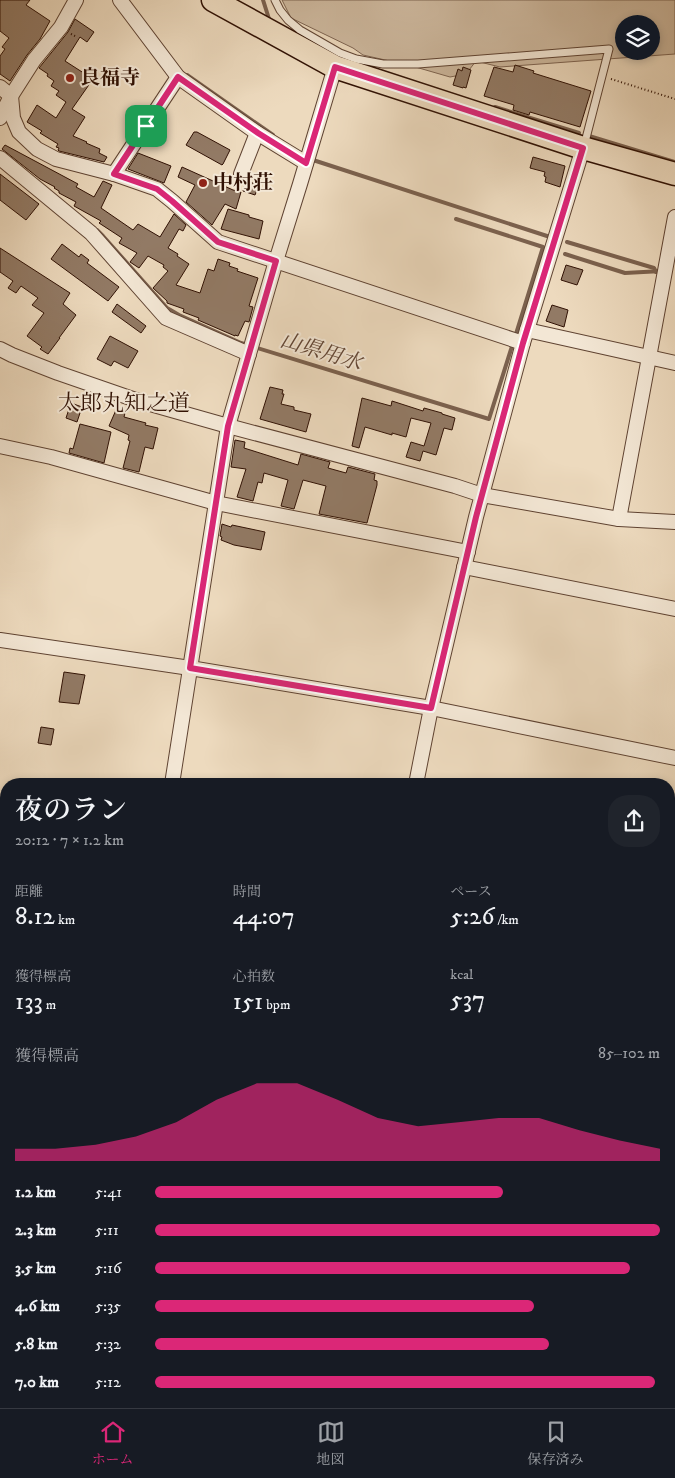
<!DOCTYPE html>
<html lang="ja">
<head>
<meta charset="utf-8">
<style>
  :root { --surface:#171b24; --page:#20242c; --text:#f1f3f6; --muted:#9ea1a6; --line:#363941; --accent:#db2777 }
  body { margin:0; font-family:"IM FELL DW Pica","Noto Serif JP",serif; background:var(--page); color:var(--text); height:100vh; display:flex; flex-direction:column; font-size:19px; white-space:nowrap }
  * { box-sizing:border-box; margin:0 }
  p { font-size:16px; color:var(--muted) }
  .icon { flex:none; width:28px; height:28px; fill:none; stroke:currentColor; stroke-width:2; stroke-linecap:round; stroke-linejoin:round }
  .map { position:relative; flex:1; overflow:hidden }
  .details { position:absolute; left:0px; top:778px; width:675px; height:631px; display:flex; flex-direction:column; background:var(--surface); border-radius:20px 20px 0 0; box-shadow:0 2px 8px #0003 }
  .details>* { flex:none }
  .buttons { position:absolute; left:615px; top:15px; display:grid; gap:10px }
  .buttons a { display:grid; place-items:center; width:45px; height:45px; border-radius:50%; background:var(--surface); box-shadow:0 2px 8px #0003; font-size:25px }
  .pin { position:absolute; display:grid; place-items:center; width:42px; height:42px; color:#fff; margin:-21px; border-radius:10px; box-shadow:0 2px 8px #0006 }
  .round { display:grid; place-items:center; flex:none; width:52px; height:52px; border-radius:20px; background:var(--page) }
  .overview { display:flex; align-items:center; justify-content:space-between; height:85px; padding:0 15px }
  h1 { font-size:28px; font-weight:600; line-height:38px }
  .stats { display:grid; grid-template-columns:repeat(3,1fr); gap:8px; height:85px; padding:5px 15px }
  .stats div { display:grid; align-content:center }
  .stats b { font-size:25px; font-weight:600 }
  .stats small { font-size:14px; font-weight:400 }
  .stats p { font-size:14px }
  .chart { height:140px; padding:10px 15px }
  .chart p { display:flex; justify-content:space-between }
  .chart svg { width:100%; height:90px; margin-top:5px; fill:var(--accent); opacity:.7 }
  ul { padding:0 15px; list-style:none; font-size:16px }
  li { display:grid; grid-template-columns:80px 60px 1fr; align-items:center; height:38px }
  li i { height:12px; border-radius:6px; background:var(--accent) }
  .tabs { display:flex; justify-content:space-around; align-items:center; height:70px; border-top:1px solid var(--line); background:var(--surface); font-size:14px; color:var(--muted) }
  .tabs a { display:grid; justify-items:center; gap:2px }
  .tabs .active { color:var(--accent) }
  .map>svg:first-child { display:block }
</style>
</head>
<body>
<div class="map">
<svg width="675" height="1408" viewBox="0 0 675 1408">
  <rect width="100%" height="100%" fill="#eddabe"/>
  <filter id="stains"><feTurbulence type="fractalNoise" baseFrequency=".004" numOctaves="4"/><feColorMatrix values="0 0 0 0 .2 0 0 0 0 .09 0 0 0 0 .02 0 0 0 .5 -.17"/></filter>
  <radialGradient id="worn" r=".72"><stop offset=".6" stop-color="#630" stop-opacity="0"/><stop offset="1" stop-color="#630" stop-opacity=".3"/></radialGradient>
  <g fill="#cdb89e" stroke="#7e6451" fill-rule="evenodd">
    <path d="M282,0H675V54L500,67L476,61L466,74L450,77L412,66L363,55L353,48L291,18ZM624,24H651V51H624Z"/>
    <path d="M6,1021V1402L265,1403L264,1408H0V1036Z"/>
    <path d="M669,1337L675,1341V1408H579L578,1403L669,1402Z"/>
  </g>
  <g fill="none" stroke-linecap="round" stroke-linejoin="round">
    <g stroke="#7b614e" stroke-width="4">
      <path d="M263,0L270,22"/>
      <path d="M187,75L273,135"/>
      <path d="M495,107L579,133"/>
      <path d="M589,136L675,162"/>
      <path d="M313,160L547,236"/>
      <path d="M456,219L543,247L515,337"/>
      <path d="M97,230L103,236L167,308L179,315L241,343L489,419L513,343"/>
      <path d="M567,242L654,268L656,272"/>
      <path d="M565,254L625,273L662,271"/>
    </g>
    <g stroke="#ad967f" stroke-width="21">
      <path d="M669,907H675"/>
      <path d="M0,926L6,928"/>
      <path d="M669,1159L675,1161"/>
    </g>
  </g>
  <g fill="#927a65" stroke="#301104">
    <path d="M0,0H30L26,5L50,21L40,39L27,55L10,81L0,74V56L5,49L2,47L9,38L0,31Z"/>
    <path d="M75,19L94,32L87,42L80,37L65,61L93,79L72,109L85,117L73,136L87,142L86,143L100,149L99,153L107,157L104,162L59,151L58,150L59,148L56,147L58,144L40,133L42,131L27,122L37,105L56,118L66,102L56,95L59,91L51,86L54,81L47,76L48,74L39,68L68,32Z"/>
    <path d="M515,65L534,71L533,73L591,91L580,127L530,112L529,115L513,110L514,105L484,96L494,67L513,72Z"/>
    <path d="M463,67L471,70L466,88L463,87V88L453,85L458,69L462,71Z"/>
    <path d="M194,132H197L230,150L223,164L222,165L186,145Z"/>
    <path d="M5,145L78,184L76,187L94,197L103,181L112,185L101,208L133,230L138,224L160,237L174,214L186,225L183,231L179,229L168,248L178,254L177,256L189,264L176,285L200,293L208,269L214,271L218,259L230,263L229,266L238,269L237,271L258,278L249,306L253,307L249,322L245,321L238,336L235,335V336L198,320L199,318L183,312L184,309L167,303V301L153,288L168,271L163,267L164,265L148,256L139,268L130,262L137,253L119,243L122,238L99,223L101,221L74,206L76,202L59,193V191L54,188L55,187L40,179L2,149Z"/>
    <path d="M138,153L171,166L164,183L128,169Z"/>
    <path d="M533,157L565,166L560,187L545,182L546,177L544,176L545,172L530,168Z"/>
    <path d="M182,167L233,190L241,192L236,209L225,204L212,225L186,202L195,185L178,177Z"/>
    <path d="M0,174L39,204L26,220L0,200Z"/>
    <path d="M246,181L259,185L255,195L243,191Z"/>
    <path d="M228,209L249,215V217L263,221L259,239L221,229Z"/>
    <path d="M62,244L79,257L81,254L89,260L87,263L119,287L108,301L51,259Z"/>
    <path d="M0,248L70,293L63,304L76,315L59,338H60L48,354L40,349L42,347L27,336L44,313L32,305L38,298L21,286L16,293L8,288L13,281L0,272Z"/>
    <path d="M566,265L583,270L577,285L561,280Z"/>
    <path d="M117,304L146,326L141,333L112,312Z"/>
    <path d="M552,305L568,310L564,327L546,321Z"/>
    <path d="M110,336L138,351L128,368L114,361L111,366L97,359Z"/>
    <path d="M270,387L283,390L282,394H284L281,404L294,407V410L311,414L306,432L260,419Z"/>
    <path d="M362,398L391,406L392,401L423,411L424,408L442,413V414L455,418L452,430L444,428L436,455L423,451L420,461L406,457L411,442L424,446L431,423L411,418L406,437L392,433V435L365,427L359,448L352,446Z"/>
    <path d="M71,403L82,407L77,422L66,418Z"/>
    <path d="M116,410L125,413L124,417L146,423L145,425L158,428L153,449L145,447L139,472L123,468L130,441L128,440L129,435L109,426Z"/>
    <path d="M80,424L111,432L104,463L69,453L70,448L73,449Z"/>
    <path d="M235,440L245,442L244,448L298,465L301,454L330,462L328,468L346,473L348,467L375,474L374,480L377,481V485L367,523L319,514L326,486L303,480L294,509L281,506L288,480L264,473L262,483L258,482L253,501L237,497L246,469L231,467Z"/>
    <path d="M222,524L231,527L232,525L265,532L261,550L234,545L221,540L222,537L220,536Z"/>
    <path d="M64,672L85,675L79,704L59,702Z"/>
    <path d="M41,727L54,729L51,745L38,743Z"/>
  </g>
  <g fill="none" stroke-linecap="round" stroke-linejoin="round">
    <defs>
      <path id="service" d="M275,0L280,10L288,20L300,30L340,53L356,59L383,64H418L609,49L584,146"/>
      <g id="minor">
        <path d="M120,0L178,77L257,133L306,163"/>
        <path d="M0,87L11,96L13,118L19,132L37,149L56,159L114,174L157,189L172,201L218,242L523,343"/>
        <path d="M0,118L11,96L34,60L61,27L76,0"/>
        <path d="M0,158L91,233L166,318L249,354"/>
        <path d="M114,174L178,77"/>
        <path d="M241,174L257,133"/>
        <path d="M527,330L675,363"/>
        <path d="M0,349L12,355L58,373L136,400L228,426L455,486L482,495L619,519L675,522"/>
        <path d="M0,446L51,457L216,503L468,552"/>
        <path d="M619,519L675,217"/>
        <path d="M464,567L675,609"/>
        <path d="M0,640L190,668L431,708L675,758"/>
        <path d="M172,784L228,426L276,261L300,184L335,67"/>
        <path d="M416,784L431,708L476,517L523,343L583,148"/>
        <path d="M0,843L6,845"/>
        <path d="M669,917H675"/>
        <path d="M669,1050L675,1051"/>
        <path d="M669,1174L675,1176"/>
        <path d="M669,1192L675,1190"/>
      </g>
      <path id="primary" d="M213,0L335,67L583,148L675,174"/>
    </defs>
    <use href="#service" stroke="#5f4332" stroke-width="9"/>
    <use href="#minor" stroke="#5f4332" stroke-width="16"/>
    <use href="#primary" stroke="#301104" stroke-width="25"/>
    <g stroke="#301104" stroke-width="2" stroke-dasharray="1 2.5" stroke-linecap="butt">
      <path d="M71,34L77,37"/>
      <path d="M611,79L675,99"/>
      <path d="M0,1026L6,1018"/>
    </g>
    <use href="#service" stroke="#f3e7d5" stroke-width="7"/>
    <use href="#minor" stroke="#f3e7d5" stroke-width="14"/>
    <use href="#primary" stroke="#eddabe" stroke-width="22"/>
  </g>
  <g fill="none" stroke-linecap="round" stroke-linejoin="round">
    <defs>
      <path id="route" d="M335,67L583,148L523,343L476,517L431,708L190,668L228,426L276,261L218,242L172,201L157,189L114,174L178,77L258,133L306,163Z"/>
    </defs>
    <use href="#route" stroke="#fff" stroke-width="10"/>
    <use href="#route" stroke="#db2777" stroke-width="6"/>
  </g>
  <g fill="#8f2418" stroke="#f3e7d5" stroke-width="2">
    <circle cx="70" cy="78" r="5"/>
    <circle cx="203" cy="183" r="5"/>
  </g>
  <g text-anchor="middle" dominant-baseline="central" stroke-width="4" stroke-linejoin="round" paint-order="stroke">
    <g font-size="20" font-weight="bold" fill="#301104" stroke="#f3e7d5" text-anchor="start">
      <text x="80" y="78">良福寺</text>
      <text x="213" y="183">中村荘</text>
    </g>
    <g font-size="21" font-style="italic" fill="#624635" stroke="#f3e7d5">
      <text transform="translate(321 352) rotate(17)">山県用水</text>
    </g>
    <g font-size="22" fill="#301104" stroke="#f3e7d5">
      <text x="124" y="403">太郎丸知之道</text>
    </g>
  </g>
  <rect width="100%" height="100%" filter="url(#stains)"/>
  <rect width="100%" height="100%" fill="url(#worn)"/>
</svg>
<div class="buttons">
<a><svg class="icon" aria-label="layers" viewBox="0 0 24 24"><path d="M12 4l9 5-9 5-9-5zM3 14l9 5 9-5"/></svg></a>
</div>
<div class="pin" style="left:146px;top:126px;background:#1e9e55"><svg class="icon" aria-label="arrive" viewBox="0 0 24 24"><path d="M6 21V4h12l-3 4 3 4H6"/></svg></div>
<section class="details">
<div class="overview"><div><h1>夜のラン</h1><p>20:12 · 7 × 1.2 km</p></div><a class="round"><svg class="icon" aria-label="share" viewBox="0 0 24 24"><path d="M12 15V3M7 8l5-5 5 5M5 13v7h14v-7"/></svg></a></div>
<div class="stats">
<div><p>距離</p><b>8.12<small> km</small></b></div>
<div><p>時間</p><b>44:07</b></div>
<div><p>ペース</p><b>5:26<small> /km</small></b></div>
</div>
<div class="stats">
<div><p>獲得標高</p><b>133<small> m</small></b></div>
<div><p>心拍数</p><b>151<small> bpm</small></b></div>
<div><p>kcal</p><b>537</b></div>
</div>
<div class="chart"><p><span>獲得標高</span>85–102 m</p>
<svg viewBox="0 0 160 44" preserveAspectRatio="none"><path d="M0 44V38L10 38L20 36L30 32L40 25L50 14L60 6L70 6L80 14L90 23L100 27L110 25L120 23L130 23L140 29L150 34L160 38V44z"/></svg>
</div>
<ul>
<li><b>1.2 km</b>5:41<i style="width:69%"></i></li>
<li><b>2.3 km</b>5:11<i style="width:100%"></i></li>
<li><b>3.5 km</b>5:16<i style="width:94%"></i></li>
<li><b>4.6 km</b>5:35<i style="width:75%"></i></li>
<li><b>5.8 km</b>5:32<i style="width:78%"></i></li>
<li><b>7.0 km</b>5:12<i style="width:99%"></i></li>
</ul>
</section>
</div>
<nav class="tabs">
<a class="active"><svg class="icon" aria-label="home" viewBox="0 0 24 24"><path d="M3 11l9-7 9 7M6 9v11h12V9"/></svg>ホーム</a>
<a><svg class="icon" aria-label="map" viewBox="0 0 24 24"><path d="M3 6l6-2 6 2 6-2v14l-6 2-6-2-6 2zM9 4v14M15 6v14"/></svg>地図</a>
<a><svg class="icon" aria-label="saved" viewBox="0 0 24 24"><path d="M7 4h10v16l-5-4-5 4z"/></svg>保存済み</a>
</nav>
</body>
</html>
